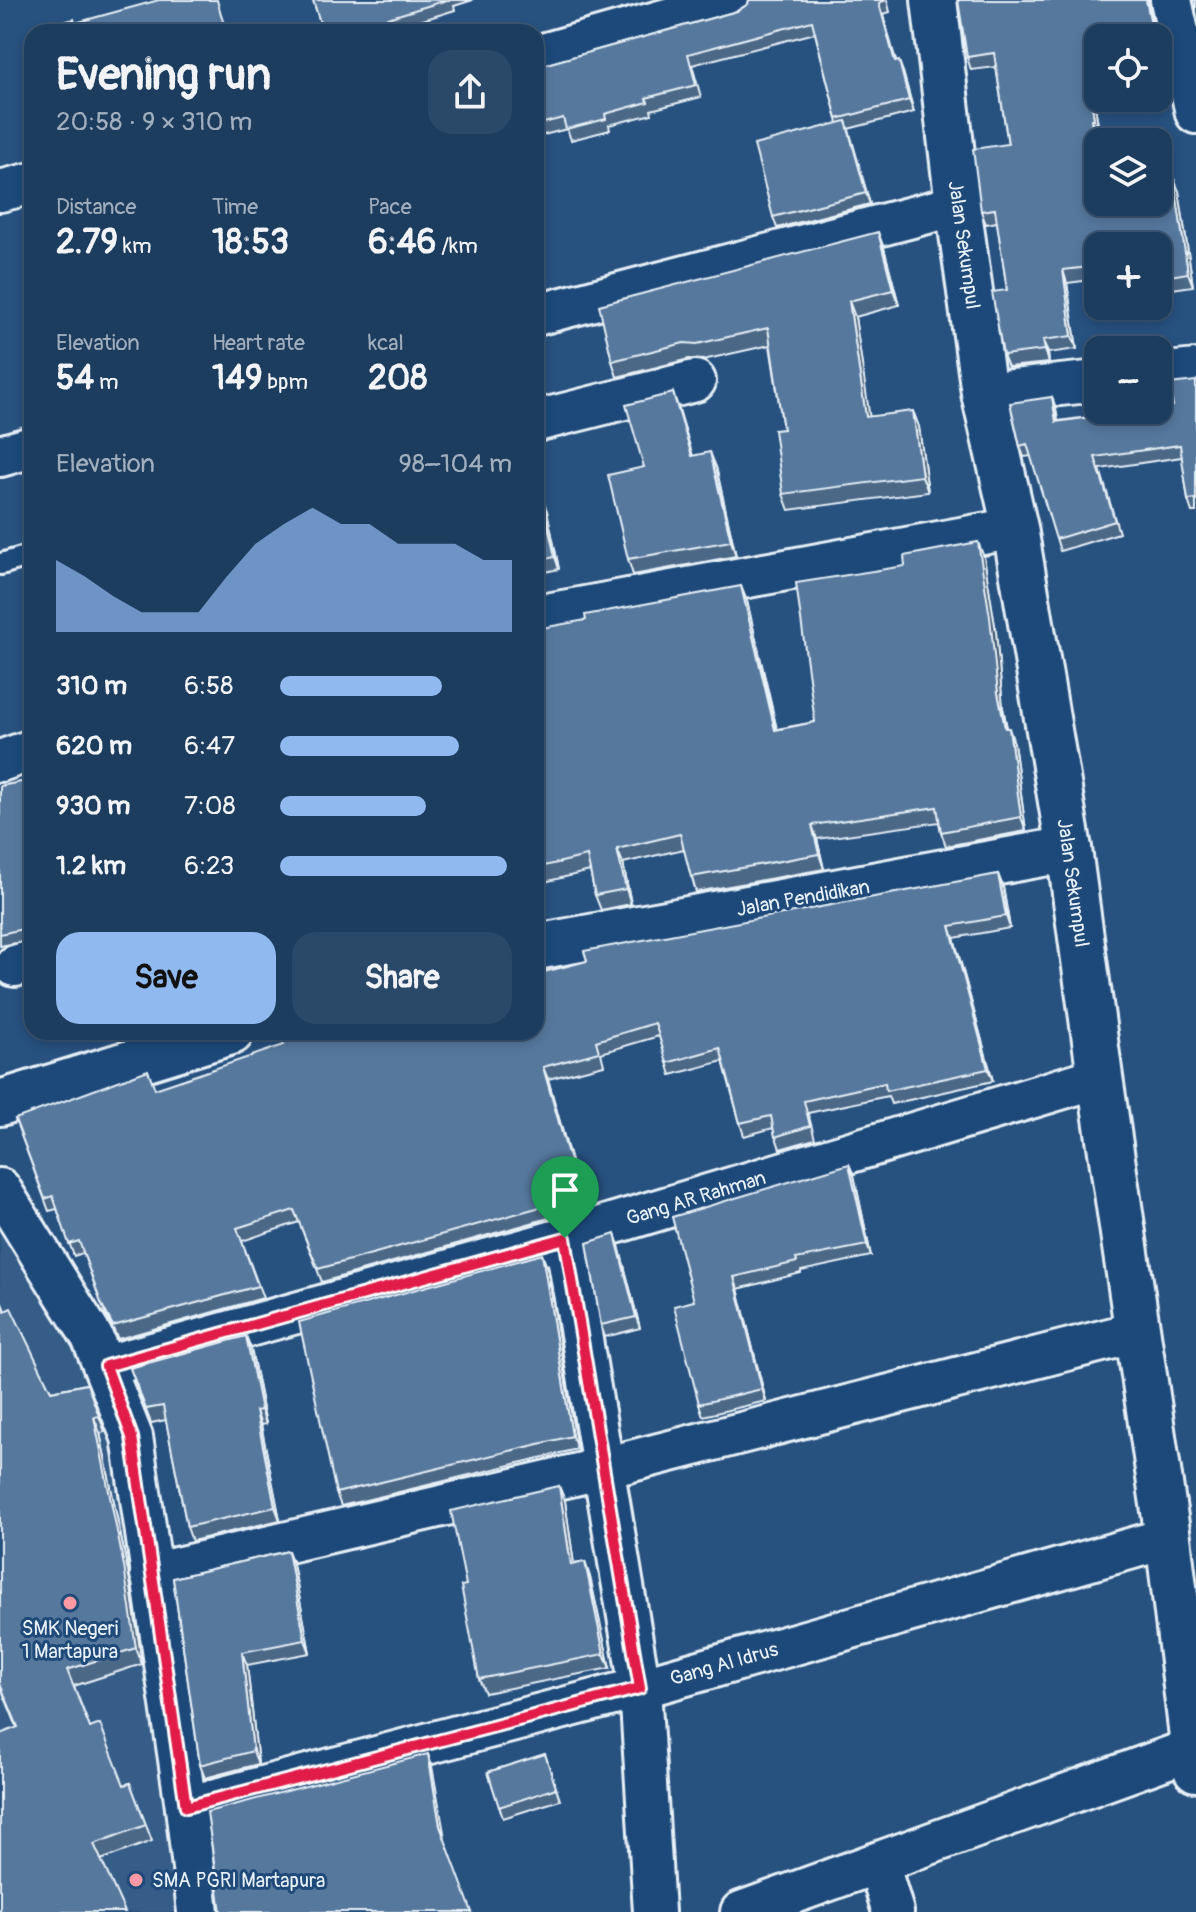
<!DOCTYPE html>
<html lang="en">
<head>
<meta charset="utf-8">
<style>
  :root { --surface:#1d3d5f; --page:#2a4868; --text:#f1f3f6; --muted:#a0aebd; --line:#3b5674; --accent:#90b9f0 }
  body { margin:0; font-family:Pangolin,sans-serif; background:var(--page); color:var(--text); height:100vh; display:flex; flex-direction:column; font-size:30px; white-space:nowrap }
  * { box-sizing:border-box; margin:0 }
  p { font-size:26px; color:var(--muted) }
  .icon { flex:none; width:44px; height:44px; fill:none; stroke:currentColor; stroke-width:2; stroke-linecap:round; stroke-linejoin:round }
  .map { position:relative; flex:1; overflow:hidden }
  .details { position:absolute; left:24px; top:24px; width:520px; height:1016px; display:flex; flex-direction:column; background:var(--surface); border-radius:24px; box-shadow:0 4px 12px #0003,0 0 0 2px var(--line) }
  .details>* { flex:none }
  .buttons { position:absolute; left:1084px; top:24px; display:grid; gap:16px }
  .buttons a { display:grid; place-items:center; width:88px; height:88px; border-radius:16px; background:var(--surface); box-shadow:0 4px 12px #0003,0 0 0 2px var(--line); font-size:40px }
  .pin { position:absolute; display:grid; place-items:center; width:68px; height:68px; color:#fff; margin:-82px -34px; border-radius:50% 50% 50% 0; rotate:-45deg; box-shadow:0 0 8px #0007 }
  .pin .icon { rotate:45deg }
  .round { display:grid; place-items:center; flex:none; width:84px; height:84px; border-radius:24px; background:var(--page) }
  .head { display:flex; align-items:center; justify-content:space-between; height:136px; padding:0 32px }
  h1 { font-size:44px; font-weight:800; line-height:60px }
  .stats { display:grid; grid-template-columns:repeat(3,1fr); gap:12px; height:136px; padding:8px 32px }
  .stats div { display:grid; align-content:center }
  .stats b { font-size:34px; font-weight:800 }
  .stats small { font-size:22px; font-weight:400 }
  .stats p { font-size:22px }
  .chart { height:224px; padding:16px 32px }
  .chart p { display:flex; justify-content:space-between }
  .chart svg { width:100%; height:144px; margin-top:8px; fill:var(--accent); opacity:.7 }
  .button { display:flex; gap:16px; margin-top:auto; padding:16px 32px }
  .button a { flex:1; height:92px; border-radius:24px; background:var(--accent); color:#111; font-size:32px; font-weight:800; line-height:92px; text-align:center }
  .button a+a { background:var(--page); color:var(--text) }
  ul { padding:0 32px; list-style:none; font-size:26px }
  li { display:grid; grid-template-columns:128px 96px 1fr; align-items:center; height:60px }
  li i { height:20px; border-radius:10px; background:var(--accent) }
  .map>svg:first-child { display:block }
</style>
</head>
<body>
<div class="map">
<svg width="1196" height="1912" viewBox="0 0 1196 1912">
  <rect width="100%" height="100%" fill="#27517f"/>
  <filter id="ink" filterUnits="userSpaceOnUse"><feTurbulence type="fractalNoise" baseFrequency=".0125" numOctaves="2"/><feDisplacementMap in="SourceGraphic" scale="16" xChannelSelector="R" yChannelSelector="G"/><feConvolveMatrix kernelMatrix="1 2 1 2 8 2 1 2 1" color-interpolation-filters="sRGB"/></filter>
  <g filter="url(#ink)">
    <path fill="#355d88" d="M0,1216L98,1369L180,1836V1912H0Z"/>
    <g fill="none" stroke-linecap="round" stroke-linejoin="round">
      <defs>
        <path id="service" d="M1,564L32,555"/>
        <g id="minor">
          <path d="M1171,0L1196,113"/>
          <path d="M536,56L735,0"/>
          <path d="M0,191L32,183"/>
          <path d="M536,315L958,205"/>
          <path d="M1158,374L1196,370"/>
          <path d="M984,393L1098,381"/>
          <path d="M536,421L695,381"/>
          <path d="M0,456L32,447"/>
          <path d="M536,616L1015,528"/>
          <path d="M0,761L32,750"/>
          <path d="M15,966L32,961"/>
          <path d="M0,1189L92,1337L132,1437L186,1807L198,1912"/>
          <path d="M565,1238L640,1688L654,1912"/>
          <path d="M106,1366L565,1238L1100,1077"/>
          <path d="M151,1574L604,1468L1137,1332"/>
          <path d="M186,1807L640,1688L1168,1538"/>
          <path d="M878,1863L893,1912"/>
          <path d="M741,1912L1192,1749"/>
        </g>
        <g id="tertiary">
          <path d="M536,947L1069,849"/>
          <path d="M0,1103L231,1032"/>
        </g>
        <path id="secondary" d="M934,0L958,205L984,393L1015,528L1069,849L1100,1077L1168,1538L1196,1769"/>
      </defs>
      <use href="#service" stroke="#e8f1f8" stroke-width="26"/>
      <use href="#minor" stroke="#e8f1f8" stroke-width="46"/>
      <use href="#tertiary" stroke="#e8f1f8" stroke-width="50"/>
      <use href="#secondary" stroke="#e8f1f8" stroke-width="50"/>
      <use href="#service" stroke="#1f4a7a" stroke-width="20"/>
      <use href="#minor" stroke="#1f4a7a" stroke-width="40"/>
      <use href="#tertiary" stroke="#1f4a7a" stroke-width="44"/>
      <use href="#secondary" stroke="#1f4a7a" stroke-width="44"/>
    </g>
    <g fill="#4b6787" stroke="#e8f1f8" stroke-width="2">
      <path d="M313,0H473L454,6L455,10L384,32H323Z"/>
      <path d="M749,0H887L890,12L883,14L896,61L903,72L914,112L848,129L870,204L777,228L773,217L838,123L815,33L692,65L701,97L651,110L652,114L609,125L610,130L571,140L567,129L536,137V67L737,11L748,4Z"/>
      <path d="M1148,4L1156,38H1098V98H1149L1095,106L1099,132H1095L1098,202L1179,191L1193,286L1158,291V246H1098V279L1067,283L1077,349L1048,353L1049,363L1008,367L1003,355L1007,290L997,222L986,224L981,211L1008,144L996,67L971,70L967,57Z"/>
      <path d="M1158,47L1168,95L1158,97Z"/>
      <path d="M884,248L899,305L855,317L869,417L913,411L919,427L928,492L789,510L783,494V429L770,345L703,360L689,359L617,377L612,361Z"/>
      <path d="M1196,381V512H1192L1188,500L1182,457L1100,469L1119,533L1060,551L1031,456L1024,457L1020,446L1052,397L1056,409L1058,421L1173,406Z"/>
      <path d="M673,393L693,456L716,467L736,556L633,575L628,559L644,467Z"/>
      <path d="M542,499L547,511L559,569L536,574V500Z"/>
      <path d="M984,557L996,632L1003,708L1007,728L1014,743L1026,831L946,846L941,832L939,822L817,839L824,869L696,892L684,849L623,863L631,904L601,910L595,895L590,871L536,884V629L747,601L777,729L815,722Z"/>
      <path d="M32,780V940L0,946V786Z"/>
      <path d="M998,874L1003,887L1010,928L954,938L993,1081L891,1104L888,1096L808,1113L815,1139L780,1149L773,1128L744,1136L740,1123L723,1061L671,1075L659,1036L601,1053L604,1065L548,1079L584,1208L322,1282L299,1222L242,1241L263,1298L118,1339L106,1315L83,1253L74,1256L57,1209L49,1211L15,1119L155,1089Z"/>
      <path d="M854,1175L871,1256L801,1271V1273L738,1289L766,1401L703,1416L699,1404L694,1301Z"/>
      <path d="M615,1234L619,1246L640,1328L605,1337L601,1325Z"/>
      <path d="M547,1267L577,1449L341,1506L336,1493Z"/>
      <path d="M0,1299L5,1311L51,1391L87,1384L105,1432L100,1433L130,1582L142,1664L74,1686L90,1728L124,1785L130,1783L152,1841L101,1860L17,1727L0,1685Z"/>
      <path d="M246,1336L251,1349L266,1424L261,1425L280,1520L192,1541L187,1527L166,1420L151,1423L130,1368Z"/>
      <path d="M559,1486L565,1501L574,1564L585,1562L590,1577L610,1668L485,1693L479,1679L466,1585Z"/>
      <path d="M288,1551L293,1564L310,1653L247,1665L258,1764L205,1778L200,1765L173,1578Z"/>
      <path d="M545,1754L560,1800L503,1818L488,1772Z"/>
    </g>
    <g fill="#3d546e" stroke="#e8f1f8" stroke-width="2">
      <path d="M1146,0H1149L1148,4L1156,38H1154Z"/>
      <path d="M1158,47L1168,95L1164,82L1158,56Z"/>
      <path d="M899,61L903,72L914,112L909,100Z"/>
      <path d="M1090,93L1095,106L1099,132L1094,119Z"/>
      <path d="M1091,119L1095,132L1098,149V168Z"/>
      <path d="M846,121L850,133L870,204L866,193Z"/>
      <path d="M1174,179L1179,191L1193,286L1188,273Z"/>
      <path d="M878,232L884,248L899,305L893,290Z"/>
      <path d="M1063,270L1067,283L1077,349L1072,336Z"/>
      <path d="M849,301L855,317L872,433L866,417Z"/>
      <path d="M1043,340L1048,353L1049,363L1045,350Z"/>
      <path d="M673,393L679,409L697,471L692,456Z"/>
      <path d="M1052,397L1056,409L1060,433L1056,422Z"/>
      <path d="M913,411L919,427L928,492L922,476Z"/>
      <path d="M710,452L716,467L736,556L731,541Z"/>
      <path d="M542,499L547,511L559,569L555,557Z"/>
      <path d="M978,542L984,557L996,632L1003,708L1010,743L1005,728L998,693Z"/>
      <path d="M741,586L747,601L780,744L775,730Z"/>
      <path d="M1009,728L1014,743L1026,831L1021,817Z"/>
      <path d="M812,825L817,839L824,869L819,854Z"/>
      <path d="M617,849L623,863L631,904L626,889Z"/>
      <path d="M998,874L1003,887L1010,928L1006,916Z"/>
      <path d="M950,926L954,938L993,1081L988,1069Z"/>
      <path d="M543,1067L548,1079L584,1208L580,1196Z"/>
      <path d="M849,1164L854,1175L871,1256L867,1245Z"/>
      <path d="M615,1234L619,1246L640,1328L636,1317Z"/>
      <path d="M542,1254L547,1267L577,1449L572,1436Z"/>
      <path d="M734,1277L738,1289L766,1401L762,1389Z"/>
      <path d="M246,1336L251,1349L266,1424L261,1410Z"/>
      <path d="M256,1411L261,1425L280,1520L275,1507Z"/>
      <path d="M94,1417L100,1433L130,1582L142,1664L136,1648Z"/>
      <path d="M559,1486L565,1501L576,1579L571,1565Z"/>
      <path d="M288,1551L293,1564L310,1653L305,1640Z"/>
      <path d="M585,1562L590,1577L610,1668L604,1654Z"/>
      <path d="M242,1652L247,1665L258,1764L253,1751Z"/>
      <path d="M428,1754L432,1766L445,1838L440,1826Z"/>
    </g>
    <g fill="#57789d" stroke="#e8f1f8" stroke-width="2">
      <path d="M159,0H217L226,32H32V40L30,31L74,19L75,23Z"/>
      <path d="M313,0H447L342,32H323Z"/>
      <path d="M749,0H886L879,3L895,62L899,61L909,100L837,119L812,21L688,54L696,85L646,98L648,102L605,114L606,119L566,129L563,118L536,125V67L737,11L748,4Z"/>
      <path d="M958,0H1146L1154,38H1098V92L1090,93L1094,119H1091L1098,168V202H1158V181L1174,179L1188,273L1158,278V246H1098V266L1063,270L1072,336L1043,340L1045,350L1003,355L992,292L1007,290L995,209L981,211L973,149L1008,144L994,53L967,57Z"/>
      <path d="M1193,0H1196V15Z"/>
      <path d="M1158,56L1164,82L1158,83Z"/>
      <path d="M846,121L866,193L773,217L754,145Z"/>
      <path d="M878,232L893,290L849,301L866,417L913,411L922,476L783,494L774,430L783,429L768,328L697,344L684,343L612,361L599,305Z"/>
      <path d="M1196,381V499L1188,500L1180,445L1095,457L1115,521L1056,539L1027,444L1020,446L1010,403L1052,397L1056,422L1144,410H1158V408L1173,406L1169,384Z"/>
      <path d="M673,393L692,456L710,452L731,541L628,559L608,475L644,467L626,405Z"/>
      <path d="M542,499L555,557L536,561V500Z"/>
      <path d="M978,542L990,617L998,693L1005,728H1009L1021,817L941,832L937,807L812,825L819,854L691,877L680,834L617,849L626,889L595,895L587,856L536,868V629L586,620L585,615L741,586L775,730L815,722L796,583L905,566L904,556Z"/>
      <path d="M32,780V927L0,934V786Z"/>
      <path d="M998,874L1006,916L950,926L988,1069L886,1091L885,1083L804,1101L810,1126L775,1137L771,1116L740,1123L720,1048L667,1063L655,1023L596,1041L599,1052L543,1067L580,1196L318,1269L294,1210L237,1228L258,1286L113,1326L101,1303L79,1241L69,1244L53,1196L45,1199L15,1119L148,1070L155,1089L284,1045L281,1037L296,1032H536V974L587,961L584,951Z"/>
      <path d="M849,1164L867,1245L796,1259L797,1262L734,1277L762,1389L699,1404L674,1306L694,1301L672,1217Z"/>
      <path d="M615,1234L636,1317L601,1325L587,1243Z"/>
      <path d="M542,1254L572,1436L336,1493L299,1322Z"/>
      <path d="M0,1299L5,1311L11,1308L51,1391L87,1384L99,1416L94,1417L124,1566L136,1648L67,1670L90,1728L100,1724L124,1785L130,1783L146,1825L94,1844L125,1912H0V1734L18,1727L0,1684Z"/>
      <path d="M246,1336L261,1410L256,1411L275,1507L187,1527L163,1406L146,1409L130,1368Z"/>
      <path d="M559,1486L571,1565L585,1562L604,1654L479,1679L461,1586L466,1585L451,1511Z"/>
      <path d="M288,1551L305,1640L242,1652L253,1751L200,1765L173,1578Z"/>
      <path d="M428,1754L440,1826L472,1912H221L207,1812Z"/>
      <path d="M545,1754L556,1788L499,1807L488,1772Z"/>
    </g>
  </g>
  <g fill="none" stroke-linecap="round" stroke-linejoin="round" filter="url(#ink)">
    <defs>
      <path id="route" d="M565,1238L640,1688L186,1807L132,1437L106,1366Z"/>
    </defs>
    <use href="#route" stroke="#fff" stroke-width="16"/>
    <use href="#route" stroke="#e11d48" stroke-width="10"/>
  </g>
  <g fill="#ff9aa2" stroke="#1f4a7a" stroke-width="3">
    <circle cx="70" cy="1603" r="8"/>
    <circle cx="136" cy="1880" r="8"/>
  </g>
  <g text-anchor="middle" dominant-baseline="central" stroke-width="6" stroke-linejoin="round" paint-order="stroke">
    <g font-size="20" fill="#e8f1f8" stroke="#1f4a7a">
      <text transform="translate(964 245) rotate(82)">Jalan Sekumpul</text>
      <text transform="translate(1073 883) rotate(82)">Jalan Sekumpul</text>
      <text transform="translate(803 898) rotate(-10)">Jalan Pendidikan</text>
      <text transform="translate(696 1198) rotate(-17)">Gang AR Rahman</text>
      <text transform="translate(724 1664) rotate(-16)">Gang Al Idrus</text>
    </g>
    <g font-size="20" fill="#e8f1f8" stroke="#1f4a7a">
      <text x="70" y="1628">SMK Negeri<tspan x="70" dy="23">1 Martapura</tspan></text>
      <text x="152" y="1880" text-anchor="start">SMA PGRI Martapura</text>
    </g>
  </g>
</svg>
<div class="buttons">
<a><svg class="icon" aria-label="locate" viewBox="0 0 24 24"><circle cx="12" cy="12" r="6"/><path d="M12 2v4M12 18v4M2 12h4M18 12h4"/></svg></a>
<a><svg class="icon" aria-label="layers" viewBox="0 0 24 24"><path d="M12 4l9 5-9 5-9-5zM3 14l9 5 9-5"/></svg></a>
<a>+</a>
<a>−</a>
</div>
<div class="pin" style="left:565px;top:1238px;background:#1e9e55"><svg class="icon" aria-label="arrive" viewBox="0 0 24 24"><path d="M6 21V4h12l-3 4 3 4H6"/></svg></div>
<section class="details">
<div class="head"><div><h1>Evening run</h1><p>20:58 · 9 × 310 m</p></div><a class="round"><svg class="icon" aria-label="share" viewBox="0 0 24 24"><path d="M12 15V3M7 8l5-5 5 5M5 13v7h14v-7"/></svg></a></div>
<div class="stats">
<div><p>Distance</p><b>2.79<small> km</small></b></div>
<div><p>Time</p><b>18:53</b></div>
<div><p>Pace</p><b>6:46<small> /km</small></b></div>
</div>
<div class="stats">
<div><p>Elevation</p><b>54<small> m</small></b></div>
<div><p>Heart rate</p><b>149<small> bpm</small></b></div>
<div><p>kcal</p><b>208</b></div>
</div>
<div class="chart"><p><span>Elevation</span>98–104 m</p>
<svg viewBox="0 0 160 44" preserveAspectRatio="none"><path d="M0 44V22L10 27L20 33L30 38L40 38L50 38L60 27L70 17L80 11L90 6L100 11L110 11L120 17L130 17L140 17L150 22L160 22V44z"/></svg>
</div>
<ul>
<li><b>310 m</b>6:58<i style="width:70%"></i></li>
<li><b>620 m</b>6:47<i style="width:77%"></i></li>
<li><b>930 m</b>7:08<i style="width:63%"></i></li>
<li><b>1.2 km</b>6:23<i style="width:98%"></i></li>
</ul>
<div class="button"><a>Save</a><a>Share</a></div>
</section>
</div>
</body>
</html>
